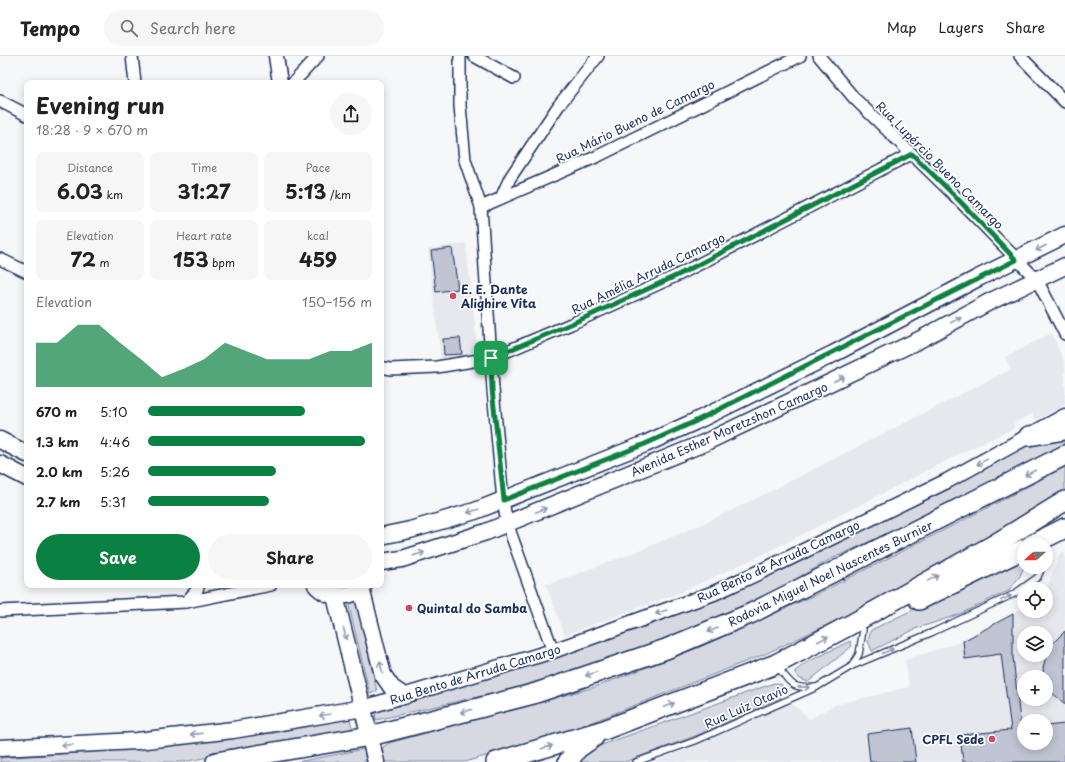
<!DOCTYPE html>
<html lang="en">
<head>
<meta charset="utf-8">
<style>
  :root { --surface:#fff; --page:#f6f6f6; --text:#202124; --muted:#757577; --line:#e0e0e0; --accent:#0b8043 }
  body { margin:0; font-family:"Playpen Sans",sans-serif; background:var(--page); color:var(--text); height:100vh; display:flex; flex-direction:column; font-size:15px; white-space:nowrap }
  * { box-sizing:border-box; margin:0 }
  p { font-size:13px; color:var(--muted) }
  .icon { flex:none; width:22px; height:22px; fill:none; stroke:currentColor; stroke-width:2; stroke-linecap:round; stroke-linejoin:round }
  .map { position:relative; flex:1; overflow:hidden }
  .side { position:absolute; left:24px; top:24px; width:360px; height:508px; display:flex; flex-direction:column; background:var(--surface); border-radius:8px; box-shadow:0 2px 10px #0003 }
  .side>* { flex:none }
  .needle { width:26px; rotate:249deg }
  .fabs { position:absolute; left:1017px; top:482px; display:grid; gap:8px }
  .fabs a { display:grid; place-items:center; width:36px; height:36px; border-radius:50%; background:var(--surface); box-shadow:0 2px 10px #0003; font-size:20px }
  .pin { position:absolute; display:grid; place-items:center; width:34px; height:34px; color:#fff; margin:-17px; border-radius:8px; box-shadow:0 2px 6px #0006 }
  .round { display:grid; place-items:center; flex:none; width:42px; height:42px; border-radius:21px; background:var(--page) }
  .headline { display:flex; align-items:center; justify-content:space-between; height:68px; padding:0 12px }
  h1 { font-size:22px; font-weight:700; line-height:30px }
  .stats { display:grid; grid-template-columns:repeat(3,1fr); gap:6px; height:68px; padding:4px 12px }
  .stats div { display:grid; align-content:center; border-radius:8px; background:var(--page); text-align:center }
  .stats b { font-size:20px; font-weight:700 }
  .stats small { font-size:11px; font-weight:400 }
  .stats p { font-size:11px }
  .chart { height:112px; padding:8px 12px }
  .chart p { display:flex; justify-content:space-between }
  .chart svg { width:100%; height:72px; margin-top:4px; fill:var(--accent); opacity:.7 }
  .primary-button { display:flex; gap:8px; margin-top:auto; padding:8px 12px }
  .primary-button a { flex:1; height:46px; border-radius:24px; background:var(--accent); color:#fff; font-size:16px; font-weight:700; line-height:46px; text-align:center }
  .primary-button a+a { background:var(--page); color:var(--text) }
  ul { padding:0 12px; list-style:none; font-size:13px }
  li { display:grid; grid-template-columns:64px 48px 1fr; align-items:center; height:30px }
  li i { height:10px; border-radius:5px; background:var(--accent) }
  header { display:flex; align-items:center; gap:24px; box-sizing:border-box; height:56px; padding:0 20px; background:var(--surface); border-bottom:1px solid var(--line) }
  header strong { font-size:19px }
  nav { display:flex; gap:22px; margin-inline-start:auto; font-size:14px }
  .search { width:280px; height:36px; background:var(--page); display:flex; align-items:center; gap:10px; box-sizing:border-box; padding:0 14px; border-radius:22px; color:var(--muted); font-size:15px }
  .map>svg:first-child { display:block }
</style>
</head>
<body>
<header>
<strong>Tempo</strong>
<div class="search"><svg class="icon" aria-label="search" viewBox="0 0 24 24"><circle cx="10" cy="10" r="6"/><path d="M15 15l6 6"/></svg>Search here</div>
<nav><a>Map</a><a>Layers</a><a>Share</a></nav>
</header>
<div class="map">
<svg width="1065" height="706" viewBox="0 0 1065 706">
  <rect width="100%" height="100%" fill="#f6f7f9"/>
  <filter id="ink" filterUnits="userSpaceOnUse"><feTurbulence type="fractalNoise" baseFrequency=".025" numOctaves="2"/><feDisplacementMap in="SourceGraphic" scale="8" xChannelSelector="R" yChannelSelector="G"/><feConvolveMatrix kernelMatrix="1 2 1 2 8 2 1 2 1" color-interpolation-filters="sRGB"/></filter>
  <g filter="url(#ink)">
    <g fill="#e6e8ee" fill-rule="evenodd">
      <path d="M466,187L477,288L476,295L468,301L441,302L428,193Z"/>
      <path d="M1052,277L1065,308V349L1036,364L1032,358L1014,367V372L963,396L766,497L679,537L565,579L546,529L636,496L707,466L749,446L1011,313L1005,301Z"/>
      <path d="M1065,495V706H652L685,694L791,647L810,663L834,649L909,631L905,604L963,585L1024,552V555H1046V533L1060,498ZM1024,577H1046V599H1024ZM1024,621H1046V643H1024ZM1024,665H1046V687H1024Z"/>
    </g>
    <g fill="#d6d9e2" stroke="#7884a0">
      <path d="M1065,378V388L955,447L831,503L766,540L650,589L578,614L503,635L376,664L375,656L639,573L736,535L977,417L1028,388Z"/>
      <path d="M1065,411V436L975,492L876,546L765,598L567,676L465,706H382V692L389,687L595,631L700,591L817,538L962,465Z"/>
      <path d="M1024,498V510L1020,520L1008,535L960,558L915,573L872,595L868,585L871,574L989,517Z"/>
      <path d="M355,540L377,635L370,638L347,542Z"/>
      <path d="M850,585L852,590L808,626L799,622L794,616L806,607Z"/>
      <path d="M774,627L782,629L781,642L695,680L625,706H574L585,695Z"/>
      <path d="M349,660L353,675L182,706H0V702L90,696L274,677Z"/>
      <path d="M364,693L366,706H297Z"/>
    </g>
    <g fill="#c0c4d3" stroke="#1b2f5e">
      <path d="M452,192L458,233L436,236L431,195Z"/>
      <path d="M460,282L462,298L444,299L443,283Z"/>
      <path d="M1013,558V601L1021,673L1024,672V687H1046V670L1065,668V706H963L960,679L1011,674L1001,598L965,603L963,585Z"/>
      <path d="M1065,575V648L1051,636L1046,629V621H1044L1043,612L1047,596L1052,588Z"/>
      <path d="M912,672L916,706H870L867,678Z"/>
    </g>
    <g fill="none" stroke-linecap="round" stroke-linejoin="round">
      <defs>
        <g id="service">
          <path d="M852,610L933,576L1014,538L1038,521L1042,511"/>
          <path d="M817,631L852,610L859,598L863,574"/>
          <path d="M636,706L695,685L817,631C793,633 792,630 778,611"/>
        </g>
        <g id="minor">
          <path d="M132,0L135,27"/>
          <path d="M460,0V50L465,104L481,151L493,333L503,445L507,467L553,595"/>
          <path d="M474,0L514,22"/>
          <path d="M819,0L854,42L954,139L1037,224L1065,278"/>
          <path d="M1020,0L1065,46"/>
          <path d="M293,27L318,0"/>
          <path d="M0,45L27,59"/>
          <path d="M501,142L510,122L559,49L598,0"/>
          <path d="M481,151L598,100L800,0"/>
          <path d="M0,203L27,216"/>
          <path d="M381,311L390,313L437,311L491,302L571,268L678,219L911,98"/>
          <path d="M186,546L197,534L199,529"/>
          <path d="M0,555L186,546L271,529"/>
        </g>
        <g id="tertiary">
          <path d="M276,0L280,27"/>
          <path d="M363,652L553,595L714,537L777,508L947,425L1065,360"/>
        </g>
        <g id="secondary">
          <path d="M0,384L27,398"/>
          <path d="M0,408L27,422"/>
          <path d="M381,480L410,474L475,455L645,388L694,366L833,298L978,222L1065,179"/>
          <path d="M381,506L402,503L486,476L704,387L921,283L989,246L1065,210"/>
          <path d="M316,529C328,543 352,543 364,529"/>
          <path d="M361,532L383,619L392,632L404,640"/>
          <path d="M335,540L376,706"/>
          <path d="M0,692L137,685L233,674L363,652"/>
        </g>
        <g id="trunk">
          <path d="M1029,380L1065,374"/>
          <path d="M1031,489L1065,472"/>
          <path d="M919,544L1024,493"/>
          <path d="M216,706L370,680L448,660L533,638L666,593L752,557L1065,399"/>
          <path d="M496,706L604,674L776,608L850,569L995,488L1065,445"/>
          <path d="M568,706L577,693L594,681"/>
        </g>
      </defs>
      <use href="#service" stroke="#1b2f5e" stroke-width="8"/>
      <use href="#minor" stroke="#1b2f5e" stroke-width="14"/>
      <use href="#tertiary" stroke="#1b2f5e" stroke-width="17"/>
      <use href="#secondary" stroke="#1b2f5e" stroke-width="19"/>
      <use href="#trunk" stroke="#1b2f5e" stroke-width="22"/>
      <use href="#service" stroke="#fff" stroke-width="5.5"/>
      <use href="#minor" stroke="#fff" stroke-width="11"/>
      <use href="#tertiary" stroke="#fff" stroke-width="14"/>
      <use href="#secondary" stroke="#fff" stroke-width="16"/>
      <use href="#trunk" stroke="#fff" stroke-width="19"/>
    </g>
    <defs><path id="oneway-shaft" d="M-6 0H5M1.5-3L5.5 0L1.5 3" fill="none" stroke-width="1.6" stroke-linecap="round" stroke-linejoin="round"/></defs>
    <g stroke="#8d97ae">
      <use href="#oneway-shaft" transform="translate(1041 192) rotate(153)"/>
      <use href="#oneway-shaft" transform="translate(956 264) rotate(-28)"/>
      <use href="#oneway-shaft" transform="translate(839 323) rotate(-26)"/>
      <use href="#oneway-shaft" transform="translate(982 406) rotate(151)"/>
      <use href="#oneway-shaft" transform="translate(1030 417) rotate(153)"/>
      <use href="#oneway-shaft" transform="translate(541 454) rotate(-21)"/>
      <use href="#oneway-shaft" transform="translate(473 455) rotate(162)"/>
      <use href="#oneway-shaft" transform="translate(419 498) rotate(-17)"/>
      <use href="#oneway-shaft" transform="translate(933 522) rotate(-29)"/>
      <use href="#oneway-shaft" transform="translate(1006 542) rotate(-25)"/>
      <use href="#oneway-shaft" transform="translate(661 556) rotate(160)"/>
      <use href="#oneway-shaft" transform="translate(713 574) rotate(158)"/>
      <use href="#oneway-shaft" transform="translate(345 578) rotate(76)"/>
      <use href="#oneway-shaft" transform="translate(823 583) rotate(-28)"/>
      <use href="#oneway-shaft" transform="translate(888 595) rotate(-23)"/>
      <use href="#oneway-shaft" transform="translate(381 611) rotate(-105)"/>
      <use href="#oneway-shaft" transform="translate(591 618) rotate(161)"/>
      <use href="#oneway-shaft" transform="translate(804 631) rotate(1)"/>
      <use href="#oneway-shaft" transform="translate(669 649) rotate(-21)"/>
      <use href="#oneway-shaft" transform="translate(466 655) rotate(165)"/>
      <use href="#oneway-shaft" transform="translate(325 659) rotate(171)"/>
      <use href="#oneway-shaft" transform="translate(196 678) rotate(174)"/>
      <use href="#oneway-shaft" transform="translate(67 689) rotate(177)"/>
      <use href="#oneway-shaft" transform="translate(547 691) rotate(-16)"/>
    </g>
  </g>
  <g fill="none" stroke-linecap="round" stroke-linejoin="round" filter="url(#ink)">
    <defs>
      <path id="route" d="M912,98L954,139L1016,204L694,366L645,388L504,444L492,333L491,302L571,268L678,219Z"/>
    </defs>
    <use href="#route" stroke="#fff" stroke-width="8"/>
    <use href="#route" stroke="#0b8043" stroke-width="5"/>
  </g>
  <g fill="#d1495b" stroke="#fff" stroke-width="1.5">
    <circle cx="453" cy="240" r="4"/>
    <circle cx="409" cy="552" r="4"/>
    <circle cx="992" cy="683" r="4"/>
  </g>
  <g text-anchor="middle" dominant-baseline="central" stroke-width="3.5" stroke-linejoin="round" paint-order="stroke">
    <g font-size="12" fill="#1b2f5e" stroke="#fff">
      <text transform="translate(635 65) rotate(-26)">Rua Mário Bueno de Camargo</text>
      <text transform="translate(940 109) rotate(45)">Rua Lupércio Bueno Camargo</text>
      <text transform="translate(648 217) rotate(-26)">Rua Amélia Arruda Camargo</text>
      <text transform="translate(729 373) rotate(-24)">Avenida Esther Moretzshon Camargo</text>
      <text transform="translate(778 505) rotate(-25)">Rua Bento de Arruda Camargo</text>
      <text transform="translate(830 517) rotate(-26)">Rodovia Miguel Noel Nascentes Burnier</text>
      <text transform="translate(475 618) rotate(-17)">Rua Bento de Arruda Camargo</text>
      <text transform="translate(746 650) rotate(-24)">Rua Luiz Otavio</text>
    </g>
    <g font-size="12" font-weight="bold" fill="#1b2f5e" stroke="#fff" text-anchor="start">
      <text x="461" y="233">E. E. Dante<tspan x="461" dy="14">Alighire Vita</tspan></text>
      <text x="417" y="552">Quintal do Samba</text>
      <text x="984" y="683" text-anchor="end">CPFL Sede</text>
    </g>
  </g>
</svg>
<div class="fabs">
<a><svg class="needle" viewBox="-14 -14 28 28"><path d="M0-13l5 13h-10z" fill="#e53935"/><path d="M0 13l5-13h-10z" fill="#757577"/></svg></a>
<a><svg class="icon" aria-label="locate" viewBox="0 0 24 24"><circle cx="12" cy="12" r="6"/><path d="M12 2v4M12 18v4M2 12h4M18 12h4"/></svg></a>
<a><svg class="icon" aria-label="layers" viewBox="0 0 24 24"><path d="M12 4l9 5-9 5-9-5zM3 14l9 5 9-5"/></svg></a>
<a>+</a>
<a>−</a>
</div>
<div class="pin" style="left:491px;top:302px;background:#1e9e55"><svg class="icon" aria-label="arrive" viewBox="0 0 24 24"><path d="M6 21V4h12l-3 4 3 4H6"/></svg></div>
<section class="side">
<div class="headline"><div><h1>Evening run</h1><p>18:28 · 9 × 670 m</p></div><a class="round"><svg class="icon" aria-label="share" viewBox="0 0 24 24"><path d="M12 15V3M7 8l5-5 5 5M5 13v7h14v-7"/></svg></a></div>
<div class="stats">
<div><p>Distance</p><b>6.03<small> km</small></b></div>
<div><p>Time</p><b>31:27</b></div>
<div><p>Pace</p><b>5:13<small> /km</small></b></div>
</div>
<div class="stats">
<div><p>Elevation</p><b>72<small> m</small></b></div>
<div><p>Heart rate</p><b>153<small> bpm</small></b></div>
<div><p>kcal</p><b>459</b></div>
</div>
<div class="chart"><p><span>Elevation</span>150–156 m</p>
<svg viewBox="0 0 160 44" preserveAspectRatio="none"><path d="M0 44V17L10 17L20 6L30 6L40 17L50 27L60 38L70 33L80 27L90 17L100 22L110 27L120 27L130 27L140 22L150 22L160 17V44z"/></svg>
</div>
<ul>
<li><b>670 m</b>5:10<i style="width:70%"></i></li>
<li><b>1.3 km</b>4:46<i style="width:97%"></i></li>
<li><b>2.0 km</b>5:26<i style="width:57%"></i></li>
<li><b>2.7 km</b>5:31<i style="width:54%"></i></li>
</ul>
<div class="primary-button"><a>Save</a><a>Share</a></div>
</section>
</div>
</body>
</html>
